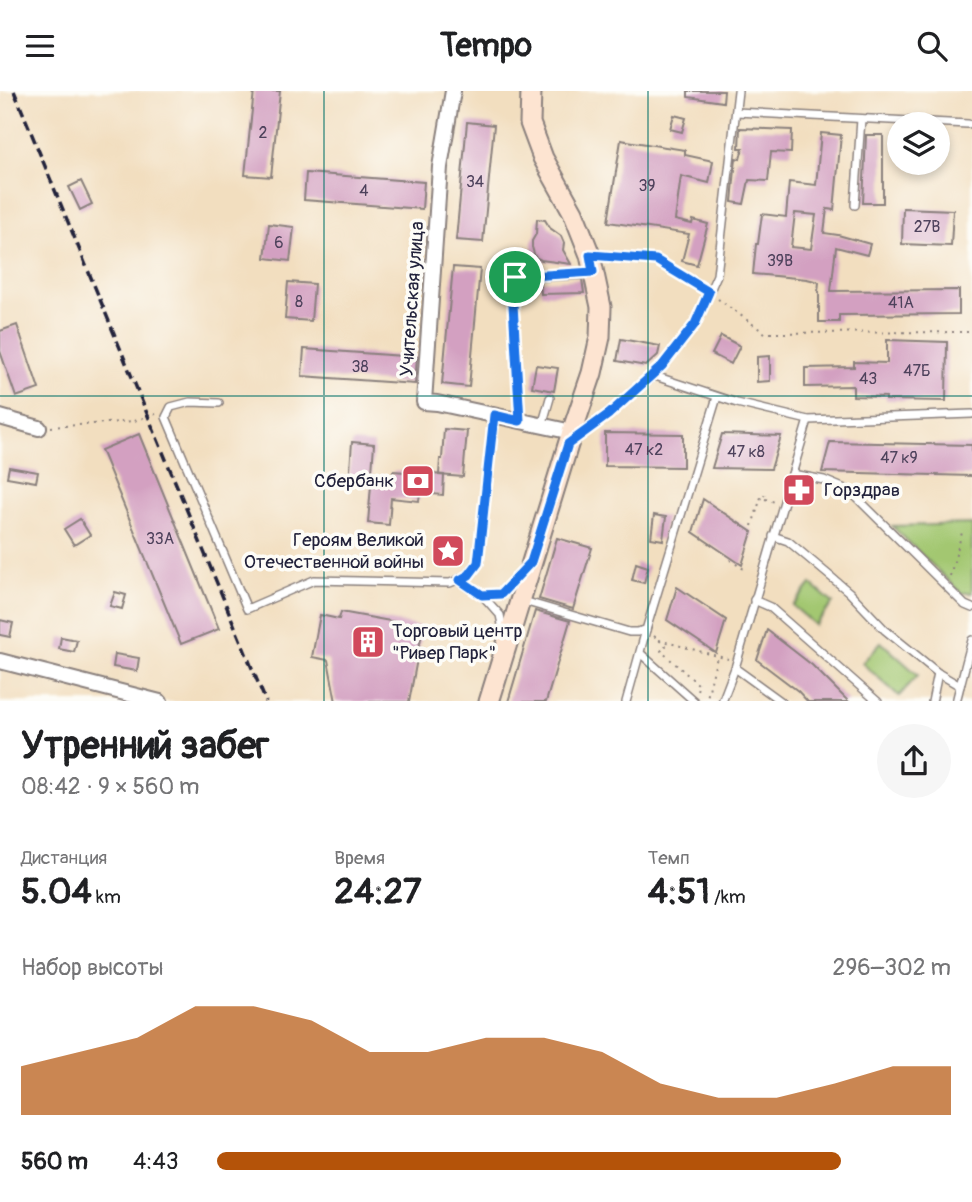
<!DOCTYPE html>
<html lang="ru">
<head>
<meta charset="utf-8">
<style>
  :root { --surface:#fff; --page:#f6f6f6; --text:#202124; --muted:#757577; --accent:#b45309 }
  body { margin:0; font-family:Pangolin,sans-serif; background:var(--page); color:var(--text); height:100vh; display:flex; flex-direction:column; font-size:26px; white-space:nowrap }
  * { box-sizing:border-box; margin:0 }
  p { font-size:23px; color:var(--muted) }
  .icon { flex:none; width:38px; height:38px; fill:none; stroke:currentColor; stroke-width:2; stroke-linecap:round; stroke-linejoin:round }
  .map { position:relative; height:610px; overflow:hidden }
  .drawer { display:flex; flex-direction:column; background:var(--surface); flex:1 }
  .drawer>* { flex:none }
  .fabs { position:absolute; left:887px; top:21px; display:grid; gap:14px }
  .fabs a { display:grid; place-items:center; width:63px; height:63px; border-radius:50%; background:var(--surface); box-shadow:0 4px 10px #0003; font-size:35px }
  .pin { position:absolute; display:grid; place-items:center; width:60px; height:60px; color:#fff; margin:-30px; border:4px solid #fff; border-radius:50%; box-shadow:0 2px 7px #0007 }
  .round { display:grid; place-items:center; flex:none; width:74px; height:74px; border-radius:37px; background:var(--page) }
  .headline { display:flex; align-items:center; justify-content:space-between; height:119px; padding:0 21px }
  h1 { font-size:38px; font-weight:700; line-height:52px }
  .metrics { display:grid; grid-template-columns:repeat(3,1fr); gap:10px; height:119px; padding:7px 21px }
  .metrics div { display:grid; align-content:center }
  .metrics b { font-size:35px; font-weight:700 }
  .metrics small { font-size:19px; font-weight:400 }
  .metrics p { font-size:19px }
  .chart { height:196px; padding:14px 21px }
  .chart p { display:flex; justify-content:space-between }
  .chart svg { width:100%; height:126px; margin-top:7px; fill:var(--accent); opacity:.7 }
  ul { padding:0 21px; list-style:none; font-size:23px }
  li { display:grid; grid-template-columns:112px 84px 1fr; align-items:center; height:52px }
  li i { height:18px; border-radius:9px; background:var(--accent) }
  header { display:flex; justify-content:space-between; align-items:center; height:91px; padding:0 21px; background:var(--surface); font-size:32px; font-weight:700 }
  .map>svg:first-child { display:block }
</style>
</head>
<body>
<header><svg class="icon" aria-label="menu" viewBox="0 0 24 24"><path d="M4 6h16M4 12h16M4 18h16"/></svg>Tempo<svg class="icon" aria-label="search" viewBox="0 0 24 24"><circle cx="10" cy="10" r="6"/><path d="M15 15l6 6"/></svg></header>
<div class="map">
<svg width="972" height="611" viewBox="0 0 972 611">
  <rect width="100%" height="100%" fill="#fdfcf7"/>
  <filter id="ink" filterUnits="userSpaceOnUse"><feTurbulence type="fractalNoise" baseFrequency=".0143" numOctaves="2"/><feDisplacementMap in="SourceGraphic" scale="14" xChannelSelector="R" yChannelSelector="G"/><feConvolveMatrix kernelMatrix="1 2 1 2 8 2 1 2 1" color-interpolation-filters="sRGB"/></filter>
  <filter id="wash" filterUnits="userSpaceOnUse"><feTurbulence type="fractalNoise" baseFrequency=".00686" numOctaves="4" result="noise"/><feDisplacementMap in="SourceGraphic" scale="28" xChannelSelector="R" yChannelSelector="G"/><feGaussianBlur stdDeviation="1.57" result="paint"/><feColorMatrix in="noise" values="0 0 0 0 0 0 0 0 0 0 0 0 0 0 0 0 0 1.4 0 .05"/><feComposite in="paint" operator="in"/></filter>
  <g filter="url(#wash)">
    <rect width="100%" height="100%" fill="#f2debf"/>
    <g fill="#a3c771" stroke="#627456" stroke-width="2">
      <path d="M972,433V502H961L892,435Z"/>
      <path d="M811,493L833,512L815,534L793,515Z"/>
      <path d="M881,551L918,584L899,605L862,572Z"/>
    </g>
    <g id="blocks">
      <g fill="#d3a0c1" fill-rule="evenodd">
        <path d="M254,0H280L271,86L245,84Z"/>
        <path d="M688,0H724L723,11L688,6Z"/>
        <path d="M674,24L686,27L682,41L670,38Z"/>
        <path d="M467,31L494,34L483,151L456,149Z"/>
        <path d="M740,37L792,39L791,62L771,61L768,90L749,89L744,113L732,111L736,67L740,68L743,57H739Z"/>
        <path d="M821,42L841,44L834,119L827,118L824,142L838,144L870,153L867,164L836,156L831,200L959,199V223L839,224V231H819V201H818L819,191L807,188L753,183L756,153H758L762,123L786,126L789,91L816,94ZM795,122L816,124L811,158L791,156Z"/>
        <path d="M866,44H883V112H863Z"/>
        <path d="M621,49L685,59V64L713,70L709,92L681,85L675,129L692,133L693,129L708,133L697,174L682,170L689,143L608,131Z"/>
        <path d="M306,82L424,91L422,118L304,109Z"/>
        <path d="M81,90L92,113L80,119L69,96Z"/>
        <path d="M903,117L953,119L951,155L902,153Z"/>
        <path d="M537,128L545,129L550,137L561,145L564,152L563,159L571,173L541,169L535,166L532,156V150L536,143Z"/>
        <path d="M269,133L294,136L290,170L265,167Z"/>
        <path d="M453,176L480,178L469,296L442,293Z"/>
        <path d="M582,188L584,202L541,203L540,190Z"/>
        <path d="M288,191L314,193L311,230L285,228Z"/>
        <path d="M17,234L39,298L16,306L0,260V240Z"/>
        <path d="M721,245L740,255L731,273L712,263Z"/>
        <path d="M621,248L660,255L658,264L646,275L617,270Z"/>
        <path d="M887,249L947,251L946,310L886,309V306L853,305V295L805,296V277L854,276V271L887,272Z"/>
        <path d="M304,258L417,266L415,293L302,285Z"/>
        <path d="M770,265V290L757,291V266Z"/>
        <path d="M536,274L558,277L554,300L532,296Z"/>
        <path d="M444,338L467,340L463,386L439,384L440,368H442Z"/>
        <path d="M605,342L683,343V376L605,375Z"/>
        <path d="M139,343L219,538L181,553L101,359Z"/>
        <path d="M722,343L781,345L771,378L712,377Z"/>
        <path d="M352,351L374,353L371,394L349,392Z"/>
        <path d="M830,351L972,354V385L822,381Z"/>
        <path d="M9,376L38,381L36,391L7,386Z"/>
        <path d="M393,380L444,384L443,404L420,402L419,410L391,407L389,434L368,432L371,394L392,396Z"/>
        <path d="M703,408L752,441L742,474L693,441Z"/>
        <path d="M654,424L666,426L663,449L651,447Z"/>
        <path d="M80,428L90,444L74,454L64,438Z"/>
        <path d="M557,447L592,457L573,518L539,508Z"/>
        <path d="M636,472L648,476L644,492L632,489Z"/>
        <path d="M677,496L726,529L716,562L667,529Z"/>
        <path d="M115,501L126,504L122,518L110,515Z"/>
        <path d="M535,520L570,530L546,611H508Z"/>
        <path d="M341,521L423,536L409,611H336L328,569L312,566L320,524L339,528Z"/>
        <path d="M0,529L13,532L10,546L0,544Z"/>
        <path d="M767,539L812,574L849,611H808L798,600L757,569Z"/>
        <path d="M61,546L77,549L74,561L59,558Z"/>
        <path d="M115,563L139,567L137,580L113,576Z"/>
      </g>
    </g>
  </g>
  <g filter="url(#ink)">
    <use href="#blocks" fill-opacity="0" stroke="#8a807d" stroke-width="2"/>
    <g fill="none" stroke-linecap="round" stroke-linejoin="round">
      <defs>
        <g id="lane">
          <path d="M736,21L968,33"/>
          <path d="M855,114L861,28"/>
          <path d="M591,164L656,169"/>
          <path d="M652,284L737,312L808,329L972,323"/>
          <path d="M219,312L190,311L171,316L166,326L247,518L314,489L450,492L469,484L478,472L494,324"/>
          <path d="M520,329L512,197L515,186L590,181"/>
          <path d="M542,335L550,307"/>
          <path d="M575,348L609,323L662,276L695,233L717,184L738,0"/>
          <path d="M792,383L824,389L850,400L965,514L972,517"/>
          <path d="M773,445L788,450L849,501L885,539L938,582L960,595L956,611"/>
          <path d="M460,489L482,504L500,524L504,543"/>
          <path d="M482,504L501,503L524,480"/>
          <path d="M520,509L629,541H637L646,539L717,306"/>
          <path d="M754,509L770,516L878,611"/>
          <path d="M640,562L695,611"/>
          <path d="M735,577L782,611"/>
          <path d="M960,595L972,549"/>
          <path d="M626,611L646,539"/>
          <path d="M722,611L735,577L808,329"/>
          <path d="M932,611L938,582"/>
        </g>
        <g id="street">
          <path d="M453,0L440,76L424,311L437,312L572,341"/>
          <path d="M0,326L39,337"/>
          <path d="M0,570L160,611"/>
        </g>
        <path id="secondary" d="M489,611L572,341L592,282L600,246L601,216L590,164L573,121L543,67L530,32L531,0"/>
      </defs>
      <use href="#lane" stroke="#8a807d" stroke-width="10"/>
      <use href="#street" stroke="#8a807d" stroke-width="18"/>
      <use href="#secondary" stroke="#8a807d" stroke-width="23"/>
      <g stroke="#8a807d" stroke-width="2" stroke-dasharray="2 5" stroke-linecap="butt">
        <path d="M665,174L702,197"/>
        <path d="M718,208L765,242L972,241"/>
        <path d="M51,336L134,330L156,323"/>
        <path d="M765,408L775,411"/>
        <path d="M752,435L762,403L766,405"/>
        <path d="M730,469L744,478"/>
        <path d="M950,485L963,438"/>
        <path d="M654,545L666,555L661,560L699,594L697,599"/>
        <path d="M659,549L728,568"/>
        <path d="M706,611L717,566"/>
      </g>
      <use href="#lane" stroke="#fff" stroke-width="7"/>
      <use href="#street" stroke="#fff" stroke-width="14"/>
      <use href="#secondary" stroke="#fde4d1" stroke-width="19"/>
      <path stroke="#22223b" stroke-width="3.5" stroke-dasharray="10 5" stroke-linecap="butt" d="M14,0L266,611"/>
    </g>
  </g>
  <g fill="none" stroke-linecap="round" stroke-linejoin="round" filter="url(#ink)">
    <defs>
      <path id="route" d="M590,164L656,169L709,201L695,233L662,275L609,323L568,353L531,471L501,503L482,504L460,489L469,484L478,472L494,324L520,330L512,197L515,186L593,181Z"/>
    </defs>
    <use href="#route" stroke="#fff" stroke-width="14"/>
    <use href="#route" stroke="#1a73e8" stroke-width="9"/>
  </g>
  <path fill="none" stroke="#0f766e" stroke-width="2" stroke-opacity="0.55" d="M324,0V611M648,0V611M0,305H972"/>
  <defs>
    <symbol id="bank-square" viewBox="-11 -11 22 22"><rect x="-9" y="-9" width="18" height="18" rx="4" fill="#d1495b" stroke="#fdfcf7"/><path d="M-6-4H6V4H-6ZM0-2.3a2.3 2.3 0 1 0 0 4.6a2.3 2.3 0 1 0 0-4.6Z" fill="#fff"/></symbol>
    <symbol id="pharmacy-square" viewBox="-11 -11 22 22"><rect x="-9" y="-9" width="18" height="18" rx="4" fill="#d1495b" stroke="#fdfcf7"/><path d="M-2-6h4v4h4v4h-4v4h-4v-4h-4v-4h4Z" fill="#fff"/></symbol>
    <symbol id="sight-square" viewBox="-11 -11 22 22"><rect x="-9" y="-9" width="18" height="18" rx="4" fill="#d1495b" stroke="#fdfcf7"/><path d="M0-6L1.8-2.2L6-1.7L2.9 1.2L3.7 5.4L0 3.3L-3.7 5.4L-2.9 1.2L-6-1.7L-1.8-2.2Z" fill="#fff"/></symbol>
    <symbol id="building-square" viewBox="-11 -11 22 22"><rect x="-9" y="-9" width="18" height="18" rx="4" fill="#d1495b" stroke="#fdfcf7"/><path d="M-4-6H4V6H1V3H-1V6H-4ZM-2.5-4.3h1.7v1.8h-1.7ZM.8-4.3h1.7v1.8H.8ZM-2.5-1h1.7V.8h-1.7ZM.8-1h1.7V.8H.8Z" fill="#fff"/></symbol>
  </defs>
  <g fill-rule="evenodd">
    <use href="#bank-square" x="399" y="371" width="38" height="38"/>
    <use href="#pharmacy-square" x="780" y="380" width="38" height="38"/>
    <use href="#sight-square" x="429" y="441" width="38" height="38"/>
    <use href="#building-square" x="349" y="532" width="38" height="38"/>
  </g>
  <g text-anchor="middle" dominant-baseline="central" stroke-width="7" stroke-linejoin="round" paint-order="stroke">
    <g font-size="16" fill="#4e425c">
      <text x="263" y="42">2</text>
      <text x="475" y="91">34</text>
      <text x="647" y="95">39</text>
      <text x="364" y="100">4</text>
      <text x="927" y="136">27В</text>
      <text x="279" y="152">6</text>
      <text x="780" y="170">39В</text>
      <text x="299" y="211">8</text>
      <text x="901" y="212">41А</text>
      <text x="360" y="276">38</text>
      <text x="917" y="280">47Б</text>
      <text x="868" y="288">43</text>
      <text x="644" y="359">47 к2</text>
      <text x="746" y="361">47 к8</text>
      <text x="899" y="367">47 к9</text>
      <text x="160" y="448">33А</text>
    </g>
    <g font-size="19" fill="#22223b" stroke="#fdfcf7">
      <text transform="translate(412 208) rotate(-86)">Учительская улица</text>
    </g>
    <g font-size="19" fill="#22223b" stroke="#fdfcf7" text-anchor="end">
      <text x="394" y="390">Сбербанк</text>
      <text x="824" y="399" text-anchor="start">Горздрав</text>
      <text x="424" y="449">Героям Великой<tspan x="424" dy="22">Отечественной войны</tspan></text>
      <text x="392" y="540" text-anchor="start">Торговый центр<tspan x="392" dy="22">"Ривер Парк"</tspan></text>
    </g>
  </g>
</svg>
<div class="fabs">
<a><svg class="icon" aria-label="layers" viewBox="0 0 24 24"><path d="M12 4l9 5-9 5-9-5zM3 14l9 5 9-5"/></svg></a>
</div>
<div class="pin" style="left:515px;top:186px;background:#1e9e55"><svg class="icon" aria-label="arrive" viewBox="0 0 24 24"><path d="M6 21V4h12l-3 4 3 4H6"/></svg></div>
</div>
<section class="drawer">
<div class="headline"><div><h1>Утренний забег</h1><p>08:42 · 9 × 560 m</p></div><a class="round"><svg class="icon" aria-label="share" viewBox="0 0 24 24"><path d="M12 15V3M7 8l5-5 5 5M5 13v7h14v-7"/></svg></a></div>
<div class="metrics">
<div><p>Дистанция</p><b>5.04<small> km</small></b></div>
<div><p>Время</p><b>24:27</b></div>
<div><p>Темп</p><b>4:51<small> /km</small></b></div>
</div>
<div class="chart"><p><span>Набор высоты</span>296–302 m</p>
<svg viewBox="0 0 160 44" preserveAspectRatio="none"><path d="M0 44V27L10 22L20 17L30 6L40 6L50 11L60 22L70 22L80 17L90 17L100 22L110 33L120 38L130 38L140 33L150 27L160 27V44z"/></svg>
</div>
<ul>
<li><b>560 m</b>4:43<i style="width:85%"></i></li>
</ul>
</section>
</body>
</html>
